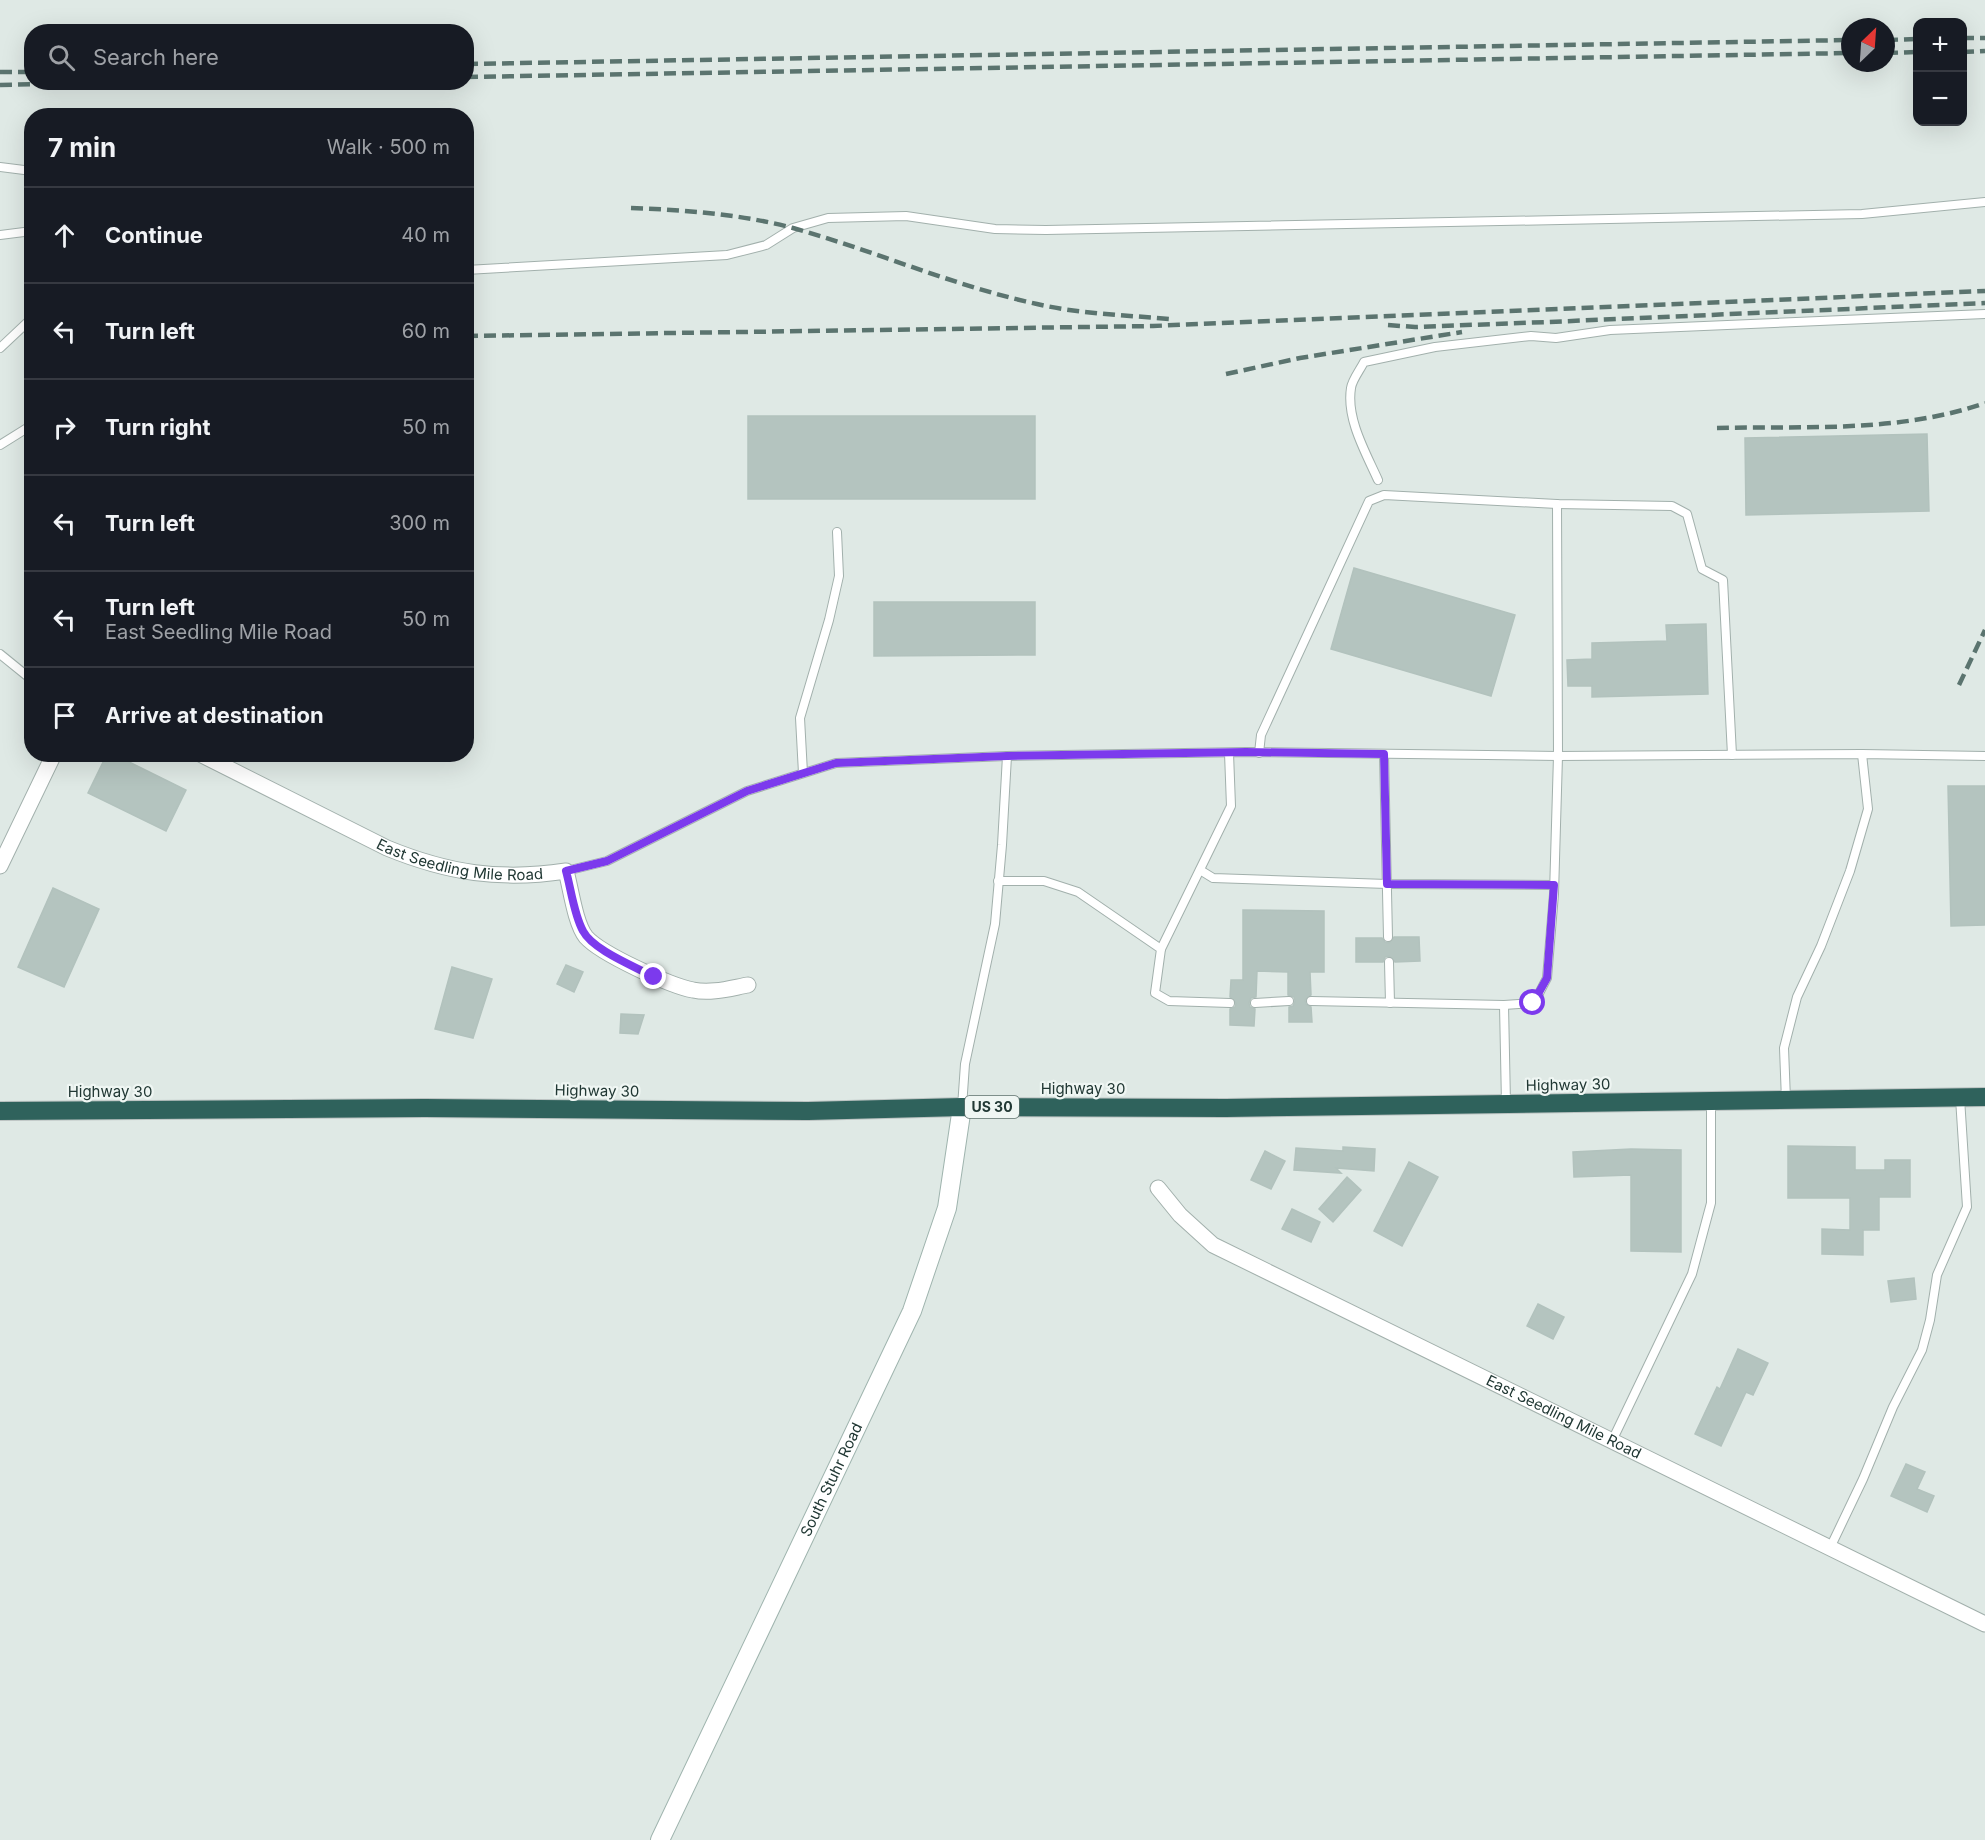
<!DOCTYPE html>
<html lang="en">
<head>
<meta charset="utf-8">
<style>
  :root { --surface:#171b24; --page:#20242c; --text:#f1f3f6; --muted:#9ea1a6; --line:#363941 }
  body { margin:0; font-family:Inter,sans-serif; background:var(--page); color:var(--text) }
  .controls { position:absolute; right:18px; top:18px; display:grid; overflow:hidden; border-radius:12px; box-shadow:0 6px 24px #0002 }
  .controls button { width:54px; height:54px; display:grid; place-items:center; padding:0; border:0; border-bottom:2px solid var(--line); background:var(--surface); color:var(--text); font:30px sans-serif }
  .compass { position:absolute; left:1841px; top:18px; width:54px; height:54px; border-radius:50%; background:var(--surface); box-shadow:0 6px 24px #0002; rotate:25deg }
  .stop { position:absolute; width:18px; height:18px; margin:-14px; border:4px solid #7c3aed; border-radius:50%; background:#fff }
  .stop.end { background:#7c3aed; border-color:#fff; box-shadow:0 2px 6px #0008 }
  .list { margin:0; padding:0; list-style:none }
  h2 { display:flex; justify-content:space-between; align-items:center; height:78px; margin:0; padding:0 24px; font-size:26px }
  h2 small { font-size:20px; font-weight:400; color:var(--muted) }
  .list li { display:grid; grid-template-columns:39px 1fr auto; gap:18px; align-items:center; box-sizing:border-box; height:96px; padding:0 24px; border-top:2px solid var(--line) }
  .list b { display:block; font-size:22px; white-space:nowrap }
  .list p { margin:0; font-size:20px; white-space:nowrap; color:var(--muted) }
  .list em { font-size:20px; font-style:normal; color:var(--muted) }
  .icon { flex:none; width:33px; height:33px; fill:none; stroke:currentColor; stroke-width:2; stroke-linecap:round; stroke-linejoin:round }
  .map { position:relative; flex:none; width:1985px; height:1840px; overflow:hidden }
  .search { position:absolute; background:var(--surface); box-shadow:0 6px 24px #0002; left:24px; top:24px; width:450px; height:66px; display:flex; align-items:center; gap:15px; box-sizing:border-box; padding:0 21px; border-radius:24px; color:var(--muted); font-size:22px }
  .panel { position:absolute; background:var(--surface); box-shadow:0 6px 24px #0002; left:24px; top:108px; width:450px; height:654px; border-radius:24px }
  .map>svg:first-child { display:block }
  .building { fill:#b4c4bf; stroke:#b2c2bd; stroke-width:1.5 }
  .lines { fill:none; stroke-linecap:round; stroke-linejoin:round }
  .lane-casing { stroke:#a2b0ac; stroke-width:10 }
  .street-casing { stroke:#a2b0ac; stroke-width:17 }
  .secondary-casing { stroke:#9fb4ae; stroke-width:20 }
  .highway-casing { stroke:#bcc3c2; stroke-width:20 }
  .lane { stroke:#fff; stroke-width:8 }
  .street { stroke:#fff; stroke-width:15 }
  .secondary { stroke:#fff; stroke-width:18 }
  .highway { stroke:#2f625c; stroke-width:18 }
  .rail { stroke:#5b746f; stroke-width:4.5; stroke-dasharray:12 6; stroke-linecap:butt }
  .route { stroke:#7c3aed; stroke-width:8 }
  .labels { text-anchor:middle; stroke-width:4.5; stroke-linejoin:round; paint-order:stroke }
  .shield { fill:#eff6f3; stroke:#5f716d; stroke-width:1.5 }
  .shield-label { font-size:14px; font-weight:bold; fill:#213834 }
  .street-label { font-size:15px; fill:#213834; stroke:#eff6f3 }
</style>
</head>
<body>
<div class="map">
<svg width="1985" height="1840" viewBox="0 0 1985 1840">
  <rect width="100%" height="100%" fill="#dfe9e5"/>
  <!-- building -->
  <g class="building">
    <rect x="748" y="416" width="287" height="83"/>
    <path d="M1927,434L1929,511L1746,515L1745,438Z"/>
    <path d="M1354,568L1515,615L1491,696L1331,649Z"/>
    <path d="M874,602H1035V655L874,656Z"/>
    <path d="M1706,624L1708,694L1592,697V686H1568L1567,660L1592,659V643L1667,641L1666,625Z"/>
    <path d="M107,754H113L186,790L166,831L88,793Z"/>
    <path d="M1948,786H1985V925L1951,926Z"/>
    <path d="M53,888L99,909L64,987L18,967Z"/>
    <path d="M1243,910L1324,911V972H1310L1311,995L1305,1000L1306,1004L1311,1007L1312,1022H1289V1007L1293,1006L1295,1001L1294,997L1288,995V972L1257,971L1256,997L1251,998L1249,1003L1250,1007L1255,1009L1254,1026L1230,1025V1009L1235,1007L1236,1003L1230,997L1231,980H1243Z"/>
    <path d="M1394,937H1419L1420,961L1395,962L1389,956L1385,957L1383,962H1356V938H1382L1385,942L1389,943Z"/>
    <path d="M566,965L583,972L574,992L557,984Z"/>
    <path d="M452,967L492,979L473,1038L435,1029Z"/>
    <path d="M621,1014L644,1015L638,1034L620,1033Z"/>
    <path d="M1788,1146L1855,1147V1170H1885V1160H1910V1197H1879V1230H1863V1255L1822,1254V1229L1850,1230V1198H1788Z"/>
    <path d="M1343,1147L1375,1149L1374,1171L1336,1168L1341,1173L1294,1170L1296,1148L1343,1151Z"/>
    <path d="M1631,1149L1681,1150V1252L1631,1251V1175L1574,1177L1573,1152Z"/>
    <path d="M1265,1151L1285,1161L1271,1189L1251,1180Z"/>
    <path d="M1409,1162L1438,1177L1402,1246L1374,1231Z"/>
    <path d="M1347,1177L1361,1190L1333,1222L1319,1209Z"/>
    <path d="M1292,1209L1320,1222L1311,1242L1282,1229Z"/>
    <path d="M1914,1278L1916,1299L1891,1302L1888,1281Z"/>
    <path d="M1538,1304L1564,1317L1553,1339L1527,1326Z"/>
    <path d="M1738,1349L1768,1363L1753,1395L1746,1392L1721,1446L1695,1434L1717,1387L1720,1389Z"/>
    <path d="M1906,1464L1925,1472L1917,1489L1934,1496L1927,1512L1891,1496Z"/>
  </g>
  <g class="lines">
    <!-- lane casing -->
    <g class="lane-casing">
      <g id="lane">
        <path d="M0,167L32,171"/>
        <path d="M0,235L32,231"/>
        <path d="M466,270L727,255L766,245L793,228L828,218L906,216L995,229L1046,230L1862,214L1985,202"/>
        <path d="M0,348L32,318"/>
        <path d="M0,445L32,425"/>
        <path d="M1378,480C1366,453 1346,419 1351,388C1352,380 1360,370 1364,362L1435,347L1531,336L1556,338L1610,330L1985,314"/>
        <path d="M0,654L32,680"/>
        <path d="M1259,753L1261,735L1369,501L1384,495L1557,504L1672,506L1687,514L1702,569L1723,580L1732,755"/>
        <path d="M1384,754L1388,937"/>
        <path d="M803,773L800,718L829,620L839,576L837,532"/>
        <path d="M1200,870L1213,878L1387,884L1554,885"/>
        <path d="M566,871L607,861L747,791L836,763L1007,756L1246,752L1558,756L1862,754L1985,756"/>
        <path d="M998,881H1044L1078,892L1161,949L1155,993L1169,1001L1230,1003"/>
        <path d="M1161,949L1231,806L1229,753"/>
        <path d="M1389,962L1390,1003"/>
        <path d="M1311,1001L1504,1005"/>
        <path d="M1255,1003L1289,1001"/>
        <path d="M1786,1100L1784,1048L1797,997L1821,946L1850,871L1868,809L1862,754"/>
        <path d="M1506,1103L1504,1005L1534,1003L1547,978L1554,894L1558,756L1557,504"/>
        <path d="M962,1107L965,1064L995,924L1002,845L1007,756"/>
        <path d="M1612,1441L1692,1274L1711,1203V1102"/>
        <path d="M1830,1548L1863,1479L1893,1407L1922,1350L1930,1320L1937,1275L1967,1207L1960,1098"/>
      </g>
    </g>
    <!-- street casing -->
    <g class="street-casing">
      <g id="street">
        <path id="s1" d="M200,754L387,848C448,873 500,881 566,871C571,889 575,923 586,937C601,954 671,986 693,990C711,994 731,988 748,985"/>
        <path d="M0,866L54,754"/>
        <path id="s2" d="M1158,1188L1180,1215L1213,1245L1985,1624"/>
      </g>
    </g>
    <!-- secondary casing -->
    <g class="secondary-casing">
      <g id="secondary">
        <path id="s3" d="M660,1840L912,1311L947,1208L962,1107"/>
      </g>
    </g>
    <!-- highway casing -->
    <g class="highway-casing">
      <path id="highway" d="M0,1111L425,1108L808,1111L962,1107L1226,1108L1985,1097"/>
    </g>
    <!-- lane -->
    <use href="#lane" class="lane"/>
    <!-- street -->
    <use href="#street" class="street"/>
    <!-- secondary -->
    <use href="#secondary" class="secondary"/>
    <!-- highway -->
    <use href="#highway" class="highway"/>
    <!-- rail -->
    <g class="rail">
      <path d="M1962,38H1985"/>
      <path d="M1886,40L1918,39"/>
      <path d="M1962,52L1985,51"/>
      <path d="M1886,53L1918,52"/>
      <path d="M466,64L1850,40"/>
      <path d="M0,72H32"/>
      <path d="M466,77L1850,53"/>
      <path d="M0,85L131,82"/>
      <path d="M631,208C686,210 740,214 793,228C875,251 954,286 1037,304C1080,314 1125,315 1169,319"/>
      <path d="M1388,325L1415,327L1548,322L1985,303"/>
      <path d="M466,336L1153,326L1985,291"/>
      <path d="M1226,374L1300,358L1462,332"/>
      <path d="M1717,428C1806,426 1899,433 1985,403"/>
      <path d="M1959,685L1985,630"/>
    </g>
  </g>
  <g class="lines">
    <!-- route -->
    <path class="route" d="M654,977C634,966 593,950 583,931C574,915 571,889 566,871L607,861L747,791L836,763L1007,756L1246,752L1384,754L1387,884L1554,885L1547,978L1533,1003"/>
  </g>
  <g class="labels">
    <!-- shield labels -->
    <rect class="shield" x="965" y="1096" width="54" height="22" rx="4.5"/>
    <g class="shield-label">
      <text x="992" y="1112">US 30</text>
    </g>
    <!-- street labels -->
    <g class="street-label">
      <text dy="5" stroke="none"><textPath href="#s1" startOffset="284">East Seedling Mile Road</textPath></text>
      <text transform="translate(1568 1085) rotate(-1)" y="5">Highway 30</text>
      <text x="1083" y="1094">Highway 30</text>
      <text transform="translate(597 1091) rotate(1)" y="5">Highway 30</text>
      <text x="110" y="1097">Highway 30</text>
      <text dy="5" stroke="none"><textPath href="#s2" startOffset="470">East Seedling Mile Road</textPath></text>
      <text dy="5" stroke="none"><textPath href="#s3" startOffset="399">South Stuhr Road</textPath></text>
    </g>
  </g>
</svg>
<div class="controls">
<button>+</button>
<button>−</button>
</div>
<svg class="compass" viewBox="-18 -18 36 36"><path d="M0-13l5 13h-10z" fill="#e53935"/><path d="M0 13l5-13h-10z" fill="#9ea1a6"/></svg>
<div class="stop" style="left:1533px;top:1003px"></div>
<div class="stop end" style="left:654px;top:977px"></div>
<div class="search"><svg class="icon" aria-label="search" viewBox="0 0 24 24"><circle cx="10" cy="10" r="6"/><path d="M15 15l6 6"/></svg>Search here</div>
<section class="panel">
<h2>7 min<small>Walk · 500 m</small></h2>
<ul class="list">
<li><svg class="icon" aria-label="ahead" viewBox="0 0 24 24"><path d="M12 20V5M6 11l6-6 6 6"/></svg><div><b>Continue</b></div><em>40 m</em></li>
<li><svg class="icon" aria-label="left" viewBox="0 0 24 24"><path d="M17 20v-9H6M10 6l-5 5 5 5"/></svg><div><b>Turn left</b></div><em>60 m</em></li>
<li><svg class="icon" aria-label="right" viewBox="0 0 24 24"><path d="M7 20v-9h11M14 6l5 5-5 5"/></svg><div><b>Turn right</b></div><em>50 m</em></li>
<li><svg class="icon" aria-label="left" viewBox="0 0 24 24"><path d="M17 20v-9H6M10 6l-5 5 5 5"/></svg><div><b>Turn left</b></div><em>300 m</em></li>
<li><svg class="icon" aria-label="left" viewBox="0 0 24 24"><path d="M17 20v-9H6M10 6l-5 5 5 5"/></svg><div><b>Turn left</b><p>East Seedling Mile Road</p></div><em>50 m</em></li>
<li><svg class="icon" aria-label="arrive" viewBox="0 0 24 24"><path d="M6 21V4h12l-3 4 3 4H6"/></svg><div><b>Arrive at destination</b></div></li>
</ul>
</section>
</div>
</body>
</html>
